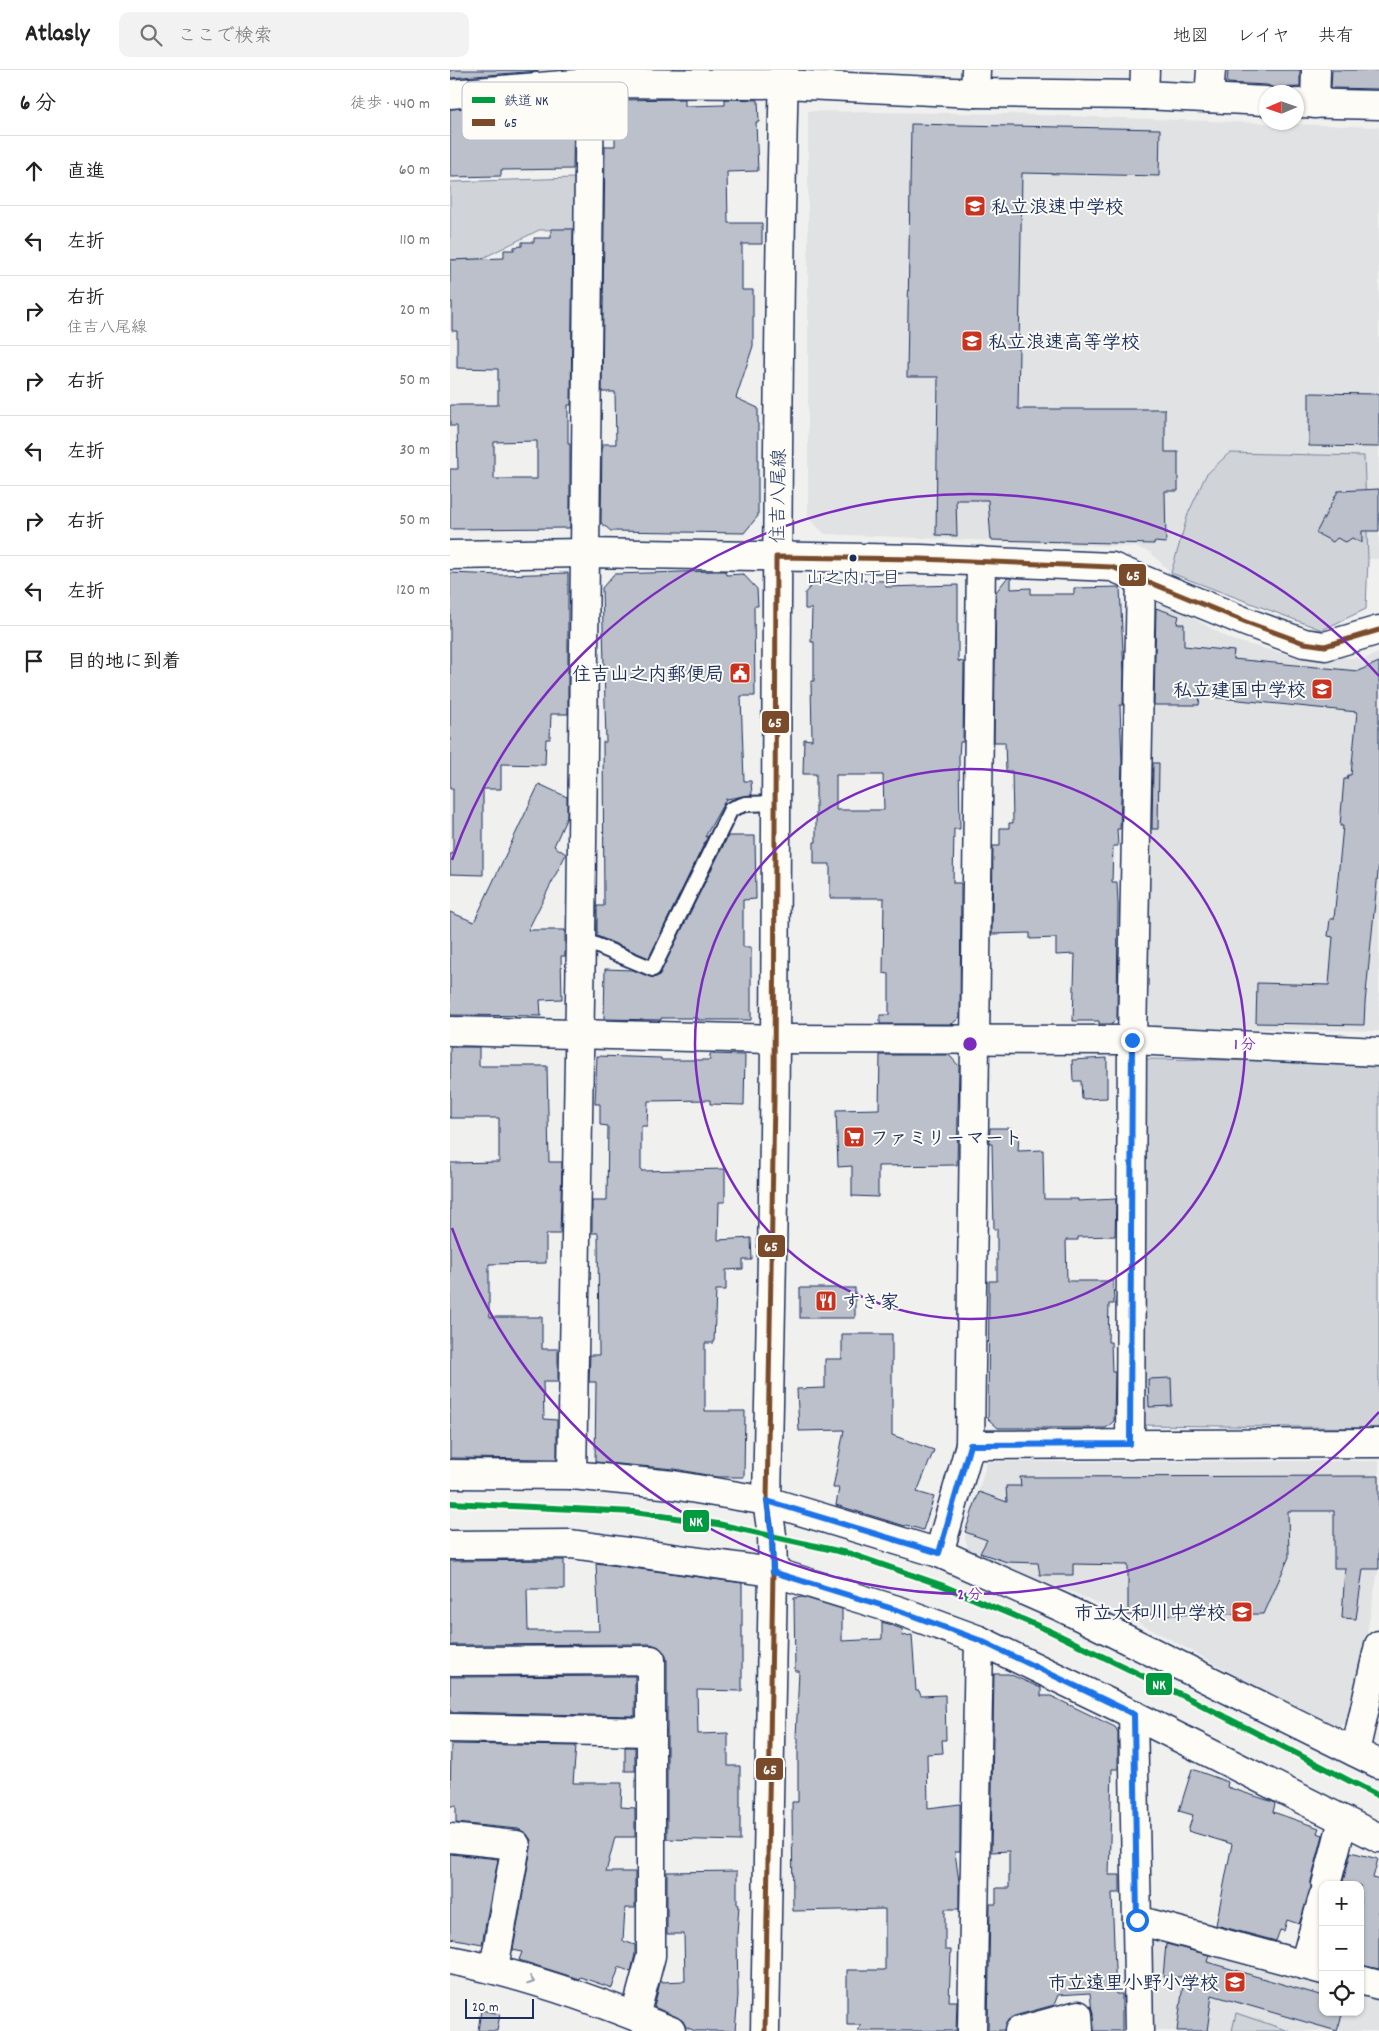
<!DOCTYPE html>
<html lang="ja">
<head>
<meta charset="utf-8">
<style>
  :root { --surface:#fff; --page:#f2f2f2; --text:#222; --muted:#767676; --line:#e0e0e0 }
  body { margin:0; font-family:Dekko,"Klee One",sans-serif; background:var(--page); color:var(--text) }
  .controls { position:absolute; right:15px; bottom:15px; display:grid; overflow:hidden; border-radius:10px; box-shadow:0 1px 4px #0004 }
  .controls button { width:45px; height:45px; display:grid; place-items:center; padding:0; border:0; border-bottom:1px solid var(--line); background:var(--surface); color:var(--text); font:25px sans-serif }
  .compass { position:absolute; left:809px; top:15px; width:45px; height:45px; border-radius:50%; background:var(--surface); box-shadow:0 1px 4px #0004; rotate:268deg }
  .scale { position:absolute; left:15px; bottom:12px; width:69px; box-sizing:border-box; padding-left:5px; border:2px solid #1b2f5e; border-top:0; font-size:14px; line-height:18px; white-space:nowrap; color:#1b2f5e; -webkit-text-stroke:4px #fdfcf7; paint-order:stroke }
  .stop { position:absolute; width:15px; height:15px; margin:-11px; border:4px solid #1a73e8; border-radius:50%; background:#fff }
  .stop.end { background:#1a73e8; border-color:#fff; box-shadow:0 1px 5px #0008 }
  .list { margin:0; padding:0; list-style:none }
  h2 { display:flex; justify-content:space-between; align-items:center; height:65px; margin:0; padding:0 20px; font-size:21px }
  h2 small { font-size:16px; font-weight:400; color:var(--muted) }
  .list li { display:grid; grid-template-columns:32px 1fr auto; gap:15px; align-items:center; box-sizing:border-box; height:70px; padding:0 20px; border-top:1px solid var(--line) }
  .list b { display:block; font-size:19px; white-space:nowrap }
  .list p { margin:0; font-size:16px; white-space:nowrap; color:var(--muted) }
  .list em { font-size:16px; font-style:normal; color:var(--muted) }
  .icon { flex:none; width:28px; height:28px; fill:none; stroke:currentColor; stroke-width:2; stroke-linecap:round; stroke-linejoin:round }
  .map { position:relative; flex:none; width:929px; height:1961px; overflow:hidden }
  header { display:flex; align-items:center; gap:30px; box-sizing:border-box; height:70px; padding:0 25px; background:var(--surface); border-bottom:1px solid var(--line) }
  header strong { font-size:24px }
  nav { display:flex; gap:28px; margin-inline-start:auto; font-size:18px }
  .search { width:350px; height:45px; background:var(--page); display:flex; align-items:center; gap:12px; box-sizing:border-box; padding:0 18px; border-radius:10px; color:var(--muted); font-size:19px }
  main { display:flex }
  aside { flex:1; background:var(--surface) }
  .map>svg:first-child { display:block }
  .built { fill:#e0e2e3 }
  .green { fill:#d0d3d8; stroke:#76819b }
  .building { fill:#bbc0ca; stroke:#1b2f5e; fill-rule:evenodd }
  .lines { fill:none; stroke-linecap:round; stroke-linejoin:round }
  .service-casing { stroke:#1b2f5e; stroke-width:18 }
  .minor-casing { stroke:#1b2f5e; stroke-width:31 }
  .tertiary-casing { stroke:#1b2f5e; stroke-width:31 }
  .primary-casing { stroke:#1b2f5e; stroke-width:31 }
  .service { stroke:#fdfcf7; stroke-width:14 }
  .minor { stroke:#fdfcf7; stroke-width:28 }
  .tertiary { stroke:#fdfcf7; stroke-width:28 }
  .primary { stroke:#fdfcf7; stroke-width:28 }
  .bus-1-casing { stroke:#fdfcf7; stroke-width:9 }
  .bus-1 { stroke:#7a4b2a; stroke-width:5 }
  .rail-1-casing { stroke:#fdfcf7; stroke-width:10 }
  .rail-1 { stroke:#009a41; stroke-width:6 }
  .oneway { stroke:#8c96aa }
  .route { stroke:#1a73e8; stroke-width:6 }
  .ring { fill:none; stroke:#7b2cbf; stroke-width:2.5 }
  .bus-dot { fill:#1b2f5e; stroke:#fdfcf7; stroke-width:2 }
  .labels { text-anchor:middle; stroke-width:4; stroke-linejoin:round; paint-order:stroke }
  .bus-label { font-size:18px; fill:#1b2f5e; stroke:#fdfcf7 }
  .poi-label { font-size:19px; font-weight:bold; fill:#1b2f5e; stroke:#fdfcf7; text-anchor:start }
  .street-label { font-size:19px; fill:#1b2f5e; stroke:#fdfcf7 }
  .key { fill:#fdfcf7; stroke:#b9bec9; stroke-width:1 }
  .key-label { font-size:14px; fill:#1b2f5e }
  .centre { fill:#7b2cbf; stroke:#fdfcf7; stroke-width:2.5 }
  .ring-label { font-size:15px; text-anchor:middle; font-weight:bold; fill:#7b2cbf; stroke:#fdfcf7; stroke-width:4; stroke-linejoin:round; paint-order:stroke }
  .line-badge { stroke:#fdfcf7; stroke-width:2 }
  .badge-label { font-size:14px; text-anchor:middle; font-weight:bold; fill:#fff }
</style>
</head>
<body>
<header>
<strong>Atlasly</strong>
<div class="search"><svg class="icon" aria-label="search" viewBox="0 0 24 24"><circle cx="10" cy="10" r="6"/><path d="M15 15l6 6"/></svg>ここで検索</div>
<nav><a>地図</a><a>レイヤ</a><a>共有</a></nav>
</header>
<main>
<aside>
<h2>6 分<small>徒歩 · 440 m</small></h2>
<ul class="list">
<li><svg class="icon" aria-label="ahead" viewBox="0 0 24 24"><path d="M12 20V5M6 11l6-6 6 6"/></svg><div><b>直進</b></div><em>60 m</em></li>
<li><svg class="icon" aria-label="left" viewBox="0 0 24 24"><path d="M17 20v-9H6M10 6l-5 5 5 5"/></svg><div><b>左折</b></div><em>110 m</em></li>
<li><svg class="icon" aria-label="right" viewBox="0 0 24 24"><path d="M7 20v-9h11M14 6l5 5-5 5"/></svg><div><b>右折</b><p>住吉八尾線</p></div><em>20 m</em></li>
<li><svg class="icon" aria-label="right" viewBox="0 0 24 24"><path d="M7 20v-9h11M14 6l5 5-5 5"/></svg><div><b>右折</b></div><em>50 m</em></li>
<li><svg class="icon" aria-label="left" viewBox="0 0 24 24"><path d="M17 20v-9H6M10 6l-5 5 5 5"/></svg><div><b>左折</b></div><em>30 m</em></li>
<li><svg class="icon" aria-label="right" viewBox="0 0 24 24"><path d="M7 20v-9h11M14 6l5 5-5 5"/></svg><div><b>右折</b></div><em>50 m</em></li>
<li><svg class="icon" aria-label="left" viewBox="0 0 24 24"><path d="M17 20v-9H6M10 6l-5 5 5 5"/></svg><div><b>左折</b></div><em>120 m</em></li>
<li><svg class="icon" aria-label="arrive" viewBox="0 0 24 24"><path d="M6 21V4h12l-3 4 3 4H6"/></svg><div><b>目的地に到着</b></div></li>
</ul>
</aside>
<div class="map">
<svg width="929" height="1961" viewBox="0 0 929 1961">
  <rect width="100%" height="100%" fill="#f0f0ee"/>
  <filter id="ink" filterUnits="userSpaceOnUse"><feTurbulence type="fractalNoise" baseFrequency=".02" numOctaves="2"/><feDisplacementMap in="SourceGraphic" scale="10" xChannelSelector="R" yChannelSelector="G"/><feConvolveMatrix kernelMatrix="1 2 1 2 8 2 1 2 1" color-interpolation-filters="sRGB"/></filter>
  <g filter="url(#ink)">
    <!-- built -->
    <g class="built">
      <path d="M358,41L557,44L929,57V489H918L914,386L779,383L756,405L738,444L721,503L700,482L685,477L375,464L358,448Z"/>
      <path d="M709,529L782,570L846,587L883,586L914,589L929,583V961L706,957L695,949L700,537Z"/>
      <path d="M929,1391V1496L902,1646L886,1660L705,1561L622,1522L520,1485L515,1468L537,1392Z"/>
      <path d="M705,1861L873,1907V1942H910V1917L929,1923V1961H697L696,1868Z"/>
    </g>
    <!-- green -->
    <g class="green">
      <path d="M124,108L125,159L89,160L31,189L0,190V112Z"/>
      <path d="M779,383L914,386L918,489L916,539L872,560L721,503L738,444L756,405Z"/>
      <path d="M695,989L929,992V1358L690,1355Z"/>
      <path d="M786,1943L839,1961H782Z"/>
    </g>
    <!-- building -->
    <g class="building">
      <path d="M0,0H88V1L0,8Z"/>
      <path d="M778,0H850V17L824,18L817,15L777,13Z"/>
      <path d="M882,0H929V19L881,18Z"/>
      <path d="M235,29V36L275,35V29L308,30L309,52H306L308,101L277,102L278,153H312V174H292V220H303V276L286,328L308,338V446L294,463L161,461L151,453L152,374H166L165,322H152L155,76H165V30Z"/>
      <path d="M90,33V35H124L123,99L51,100V106L0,107V39Z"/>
      <path d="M461,54L710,59L709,106L572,103L568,339H715V382H728V421H715L716,473L704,472V474L541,470L538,430H506L507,466L486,465L488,307H457Z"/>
      <path d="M101,159H123L121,335H118V374H120V458L0,459V399H8L7,356H0V335H48V299L7,298V261H2V232H0V190L54,188V180H64V177L72,176V172H84V168H101ZM87,371V409H44V372Z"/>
      <path d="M859,323L929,324V377L859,376Z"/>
      <path d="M929,419V461H912V473L902,468L896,472L887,468L883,472L866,463L888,421Z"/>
      <path d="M264,501H275L276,505L293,504L307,519L308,536H304L305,626H291L294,711H301L302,725L276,729L255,767L258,766L199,888L147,866V836H154L153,672H156L152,518L164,504Z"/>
      <path d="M0,503L51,505L118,503V644H101L100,669H96L95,695L51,694V719H33V805L0,804V784H3V719H0Z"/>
      <path d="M557,508H561V519L581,518V524H624V518L670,517L674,604L673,635H670L672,693L670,759H667L668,776H663L662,812H667L668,835L667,949L662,954H649V951H623L625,884L606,885V868L580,869V863L542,864L543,776H550V758H559V753H563L562,701H556L555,672H544L546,522Z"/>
      <path d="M367,509L436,511V517L508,515V591L514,592L513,672H510L509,687L510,759H504L503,813H511L510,947L502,954H430V945H439V904L433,903L434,828H380V794H364V772H366V704H353L354,669L362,670L361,611H364V572H361L362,539H355V523ZM386,705H433L434,740H386Z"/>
      <path d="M706,538L729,546L727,554H734V576L784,581L783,589L908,601L929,592V792L915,933L914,955L806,953L807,913L879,915L883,867L878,866L880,849H884L893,756H890L894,709H897L898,705H901L907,642L750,626L749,635H704Z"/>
      <path d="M703,693H709L708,759H702Z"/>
      <path d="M89,714L117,727V747L104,776L116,784L78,860H115V886H111L112,929L90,930L91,946L0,945V842L24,852Z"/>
      <path d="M278,766H305L306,829L293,830V877H301V950H248V948H211V950L154,949L155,899L183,900L200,907L208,906Z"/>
      <path d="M0,977H29V996H97L99,1092H112L110,1164H96V1193L39,1194V1238L40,1247H92V1279H108V1312H93L94,1349L107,1350V1389L0,1388V1093L49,1092V1048H0Z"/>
      <path d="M260,984L295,985L294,1035L260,1034V1030L198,1031L197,1056H191V1101L275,1099V1132H269L268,1170L301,1168L302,1190H293V1199L276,1200V1220H266L264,1273H255V1341H295L294,1407H267L225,1399L145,1392L146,1312H139L140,1285H149L148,1163H142V1131H157L158,1056L150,1055V1034H145L147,986L211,988V990H260Z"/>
      <path d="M430,985H499L509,996L507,1095L428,1096V1127L402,1126V1096L388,1097L386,1040L429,1039Z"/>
      <path d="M657,988V1028L632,1029L631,1011H623L622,990Z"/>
      <path d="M540,1058H562V1064H569L568,1081L593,1080L594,1129H628V1131L666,1129L665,1166L628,1167V1170H616L617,1211H663L664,1234H659L658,1272H661L662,1302H665L664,1351L656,1358H548L538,1349L539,1211H547V1159H544L542,1074H539Z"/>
      <rect x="350" y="1218" width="55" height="30"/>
      <path d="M392,1264H442V1365L484,1380L467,1422L484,1427L473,1460L456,1455L455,1456L386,1435L389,1418H383L394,1360L349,1361L347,1319L375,1318V1289H392Z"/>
      <path d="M721,1308L722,1336L699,1337L698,1309Z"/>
      <path d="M929,1406V1499H913L906,1549L892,1548L895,1498H884V1441H838L839,1487L814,1544L678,1545V1495L623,1494V1505H590L588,1493L557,1492L530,1483L537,1470L515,1462L529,1422L557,1432L556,1416H571L570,1407Z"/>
      <path d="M114,1490V1519H77L78,1561H149L146,1493L292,1513V1621L247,1620L248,1664L278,1663V1696H290V1771L217,1769V1590L215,1583L209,1577L201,1574L0,1575V1491Z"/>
      <path d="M353,1527L392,1539V1571L432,1569V1552L452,1559L453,1566L462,1565L466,1621H469L471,1626L495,1625L496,1670H492L493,1683L477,1684L478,1738L510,1734V1782H505L509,1812V1839H495V1880H501L499,1931H507L506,1961H408L411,1955H397V1900H435V1839L343,1841L342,1732H348V1668H346L349,1601H345L344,1528Z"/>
      <path d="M544,1604H559L591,1618V1626H601L665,1657L668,1662V1699H662L659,1805H670V1823H662L666,1924H672V1961H644L640,1923L608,1925L604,1935L564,1946L558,1950L554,1960L538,1961L540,1834H546V1818H559V1781L541,1782Z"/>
      <path d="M185,1606V1646L0,1642V1607Z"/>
      <path d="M1,1674L126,1676L123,1713H172L171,1737L185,1738V1767H165L156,1802H185V1838H175L173,1871L185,1875V1884L181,1902L169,1897L162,1918L130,1907L129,1909L69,1890L72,1882L63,1880L81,1778V1770L76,1763L68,1759L6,1753V1736H0Z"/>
      <rect x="175" y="1677" width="10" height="24"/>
      <path d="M742,1699L778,1712L777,1717L823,1732L825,1734L823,1742L869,1758L867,1763L873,1765L861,1811V1818L849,1854L837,1850L834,1861L830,1860L826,1871L766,1855L782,1774L738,1761L743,1745L729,1741Z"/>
      <path d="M901,1782L928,1789L923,1808L929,1810V1899L910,1895V1815H892Z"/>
      <path d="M0,1784L48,1789L32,1874L0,1868Z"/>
      <path d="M287,1801V1834L289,1835L287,1865L288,1926L285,1961H245L236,1957L233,1951L227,1947L204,1937L210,1912L235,1911L234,1864H217V1802Z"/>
      <path d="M716,1874L759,1885L757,1892L873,1926V1942H893L887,1961L762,1925L757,1961H727L734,1907H713Z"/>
      <path d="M31,1940L50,1944L47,1961H28Z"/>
    </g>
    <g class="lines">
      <!-- service casing -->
      <g class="service-casing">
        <path id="service" d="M131,869L203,899L281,739L295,734L326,733"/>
      </g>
      <!-- minor casing -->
      <g class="minor-casing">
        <g id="minor">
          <path d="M694,25L695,0"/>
          <path d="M759,28L761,0"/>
          <path d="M865,34L866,0"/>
          <path d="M325,969L682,970L929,982"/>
          <path d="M520,1375L929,1373"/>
          <path d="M680,1375L682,970L691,509"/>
          <path d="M122,1405L131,869L140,0"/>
          <path d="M0,1475L121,1474L323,1502L450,1541L529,1570L522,1961"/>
          <path d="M489,1483L520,1375L531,491"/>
          <path d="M529,1570L674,1640L929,1768"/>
          <path d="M0,1591L201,1590V1886L185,1946"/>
          <path d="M683,1644L689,1961"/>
          <path d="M0,1658L201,1662"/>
          <path d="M905,1682L929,1575"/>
          <path d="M0,1768L66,1775L44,1898"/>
          <path d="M876,1815L893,1750"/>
          <path d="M687,1850L873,1900"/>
          <path d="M0,1890C73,1904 152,1932 221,1961"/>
          <path d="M854,1895L873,1827"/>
          <path d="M910,1910L929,1915"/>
          <path d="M569,1961L628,1945L629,1961"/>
        </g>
      </g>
      <!-- tertiary casing -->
      <g class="tertiary-casing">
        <g id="tertiary">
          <path d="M525,23L526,0"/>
          <path d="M0,24L139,13L334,14L525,23L694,25L816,31"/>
          <path d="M846,33L929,35"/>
          <path d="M0,485L136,483L471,489L662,497L796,552L854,573L875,576L929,560"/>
          <path d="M0,961L325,969"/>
          <path d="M0,1404L122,1405L223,1415L317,1431L489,1483L611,1537L929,1694"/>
        </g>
      </g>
      <!-- primary casing -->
      <g class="primary-casing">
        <path id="primary" d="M315,1961L323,1502L322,1465L317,1431C320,1278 324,1124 325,971C327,647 326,324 334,0"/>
      </g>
      <!-- service -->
      <use href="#service" class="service"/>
      <!-- minor -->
      <use href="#minor" class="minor"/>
      <!-- tertiary -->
      <use href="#tertiary" class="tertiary"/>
      <!-- primary -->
      <use href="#primary" class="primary"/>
      <!-- bus-1 casing -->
      <g class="bus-1-casing">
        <path id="bus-1" d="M315,1961L323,1502L322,1465L317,1431L324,1028L326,487L471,489L662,497L796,552L854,573L875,576L929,560"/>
      </g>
      <!-- bus-1 -->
      <use href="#bus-1" class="bus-1"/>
      <!-- rail-1 casing -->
      <g class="rail-1-casing">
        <path id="rail-1" d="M0,1433L184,1442L268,1454L401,1484L491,1515L600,1561L742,1630L929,1726"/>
      </g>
      <!-- rail-1 -->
      <use href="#rail-1" class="rail-1"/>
    </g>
    <!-- one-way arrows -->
    <defs><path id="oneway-chevron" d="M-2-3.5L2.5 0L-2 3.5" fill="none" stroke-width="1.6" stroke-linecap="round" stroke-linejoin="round" transform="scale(1.25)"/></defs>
    <use class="oneway" href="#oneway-chevron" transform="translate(81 1911) rotate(19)"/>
  </g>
  <g class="lines" filter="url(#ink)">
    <!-- route -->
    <path class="route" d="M682,970L680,1374L520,1375L489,1483L317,1431L322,1465L323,1502L450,1541L529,1570L684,1644L687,1850"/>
  </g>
  <!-- distance rings -->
  <g class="ring">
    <circle cx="520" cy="974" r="275"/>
    <path d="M929 1342A550 550 0 0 1 2 1158M2 790A550 550 0 0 1 929 606"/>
  </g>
  <!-- icons -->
  <defs>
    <g id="school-square" transform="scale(1.125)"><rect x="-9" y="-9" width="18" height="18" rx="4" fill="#c8321e" stroke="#fdfcf7"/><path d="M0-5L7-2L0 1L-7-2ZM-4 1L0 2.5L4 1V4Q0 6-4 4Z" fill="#fff"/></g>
    <g id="civic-square" transform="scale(1.125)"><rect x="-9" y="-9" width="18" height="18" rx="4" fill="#c8321e" stroke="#fdfcf7"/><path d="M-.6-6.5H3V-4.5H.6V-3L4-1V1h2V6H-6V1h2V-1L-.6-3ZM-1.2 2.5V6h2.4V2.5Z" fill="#fff"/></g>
    <g id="supermarket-square" transform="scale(1.125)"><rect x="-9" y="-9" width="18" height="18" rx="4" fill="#c8321e" stroke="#fdfcf7"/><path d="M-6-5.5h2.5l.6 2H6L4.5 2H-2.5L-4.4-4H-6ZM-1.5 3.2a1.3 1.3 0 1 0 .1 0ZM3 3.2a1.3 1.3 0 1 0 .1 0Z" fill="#fff"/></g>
    <g id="restaurant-square" transform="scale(1.125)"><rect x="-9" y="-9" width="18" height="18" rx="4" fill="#c8321e" stroke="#fdfcf7"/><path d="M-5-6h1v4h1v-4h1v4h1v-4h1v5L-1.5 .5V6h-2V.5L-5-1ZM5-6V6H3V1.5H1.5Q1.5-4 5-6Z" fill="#fff"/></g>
  </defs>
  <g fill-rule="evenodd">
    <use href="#school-square" x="525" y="136"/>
    <use href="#school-square" x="522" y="271"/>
    <use href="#civic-square" x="290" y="603"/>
    <use href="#school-square" x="872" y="619"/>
    <use href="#supermarket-square" x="404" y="1067"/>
    <use href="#restaurant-square" x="376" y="1231"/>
    <use href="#school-square" x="792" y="1542"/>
    <use href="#school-square" x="785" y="1912"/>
  </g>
  <!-- markers -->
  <circle class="bus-dot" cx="403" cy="488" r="4.5"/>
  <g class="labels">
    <!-- bus labels -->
    <g class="bus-label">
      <text x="403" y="513">山之内1丁目</text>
    </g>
    <!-- poi labels -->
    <g class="poi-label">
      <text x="541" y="143">私立浪速中学校</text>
      <text x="538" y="278">私立浪速高等学校</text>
      <text x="274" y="610" text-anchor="end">住吉山之内郵便局</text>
      <text x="856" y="626" text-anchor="end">私立建国中学校</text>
      <text x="420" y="1074">ファミリーマート</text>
      <text x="392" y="1238">すき家</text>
      <text x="776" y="1549" text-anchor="end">市立大和川中学校</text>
      <text x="769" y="1919" text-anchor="end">市立遠里小野小学校</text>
    </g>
    <!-- street labels -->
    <g class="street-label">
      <text transform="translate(327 426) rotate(-89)" y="7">住吉八尾線</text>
    </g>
  </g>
  <!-- legend -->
  <rect x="12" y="12" width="166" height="58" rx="8" class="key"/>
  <rect x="22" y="27" width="23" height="6" fill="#009a41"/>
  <rect x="22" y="49" width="23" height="7" fill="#7a4b2a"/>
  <g class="key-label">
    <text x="54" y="35">鉄道 NK</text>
    <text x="54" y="57">65</text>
  </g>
  <circle cx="520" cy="974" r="8" class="centre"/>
  <g class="ring-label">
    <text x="795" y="979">1 分</text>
    <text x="520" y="1529">2 分</text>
  </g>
  <g class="line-badge">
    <rect x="668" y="493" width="29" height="24" rx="5" fill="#7a4b2a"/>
    <rect x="311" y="640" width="29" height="24" rx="5" fill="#7a4b2a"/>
    <rect x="307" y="1164" width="29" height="24" rx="5" fill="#7a4b2a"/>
    <rect x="232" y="1439" width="28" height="24" rx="5" fill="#009a41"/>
    <rect x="695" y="1602" width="28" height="24" rx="5" fill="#009a41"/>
    <rect x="305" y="1687" width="29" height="24" rx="5" fill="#7a4b2a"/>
  </g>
  <g class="badge-label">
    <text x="683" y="510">65</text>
    <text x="325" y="657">65</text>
    <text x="321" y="1181">65</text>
    <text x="246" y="1456">NK</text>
    <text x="709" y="1619">NK</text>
    <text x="320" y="1704">65</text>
  </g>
</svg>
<div class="controls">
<button>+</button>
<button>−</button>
<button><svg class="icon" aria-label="locate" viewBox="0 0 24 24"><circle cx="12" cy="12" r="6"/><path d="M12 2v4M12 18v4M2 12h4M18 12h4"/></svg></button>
</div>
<svg class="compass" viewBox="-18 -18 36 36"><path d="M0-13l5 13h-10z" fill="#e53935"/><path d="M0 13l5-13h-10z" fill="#767676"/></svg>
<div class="scale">20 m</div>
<div class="stop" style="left:687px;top:1850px"></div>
<div class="stop end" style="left:682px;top:970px"></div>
</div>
</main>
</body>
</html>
